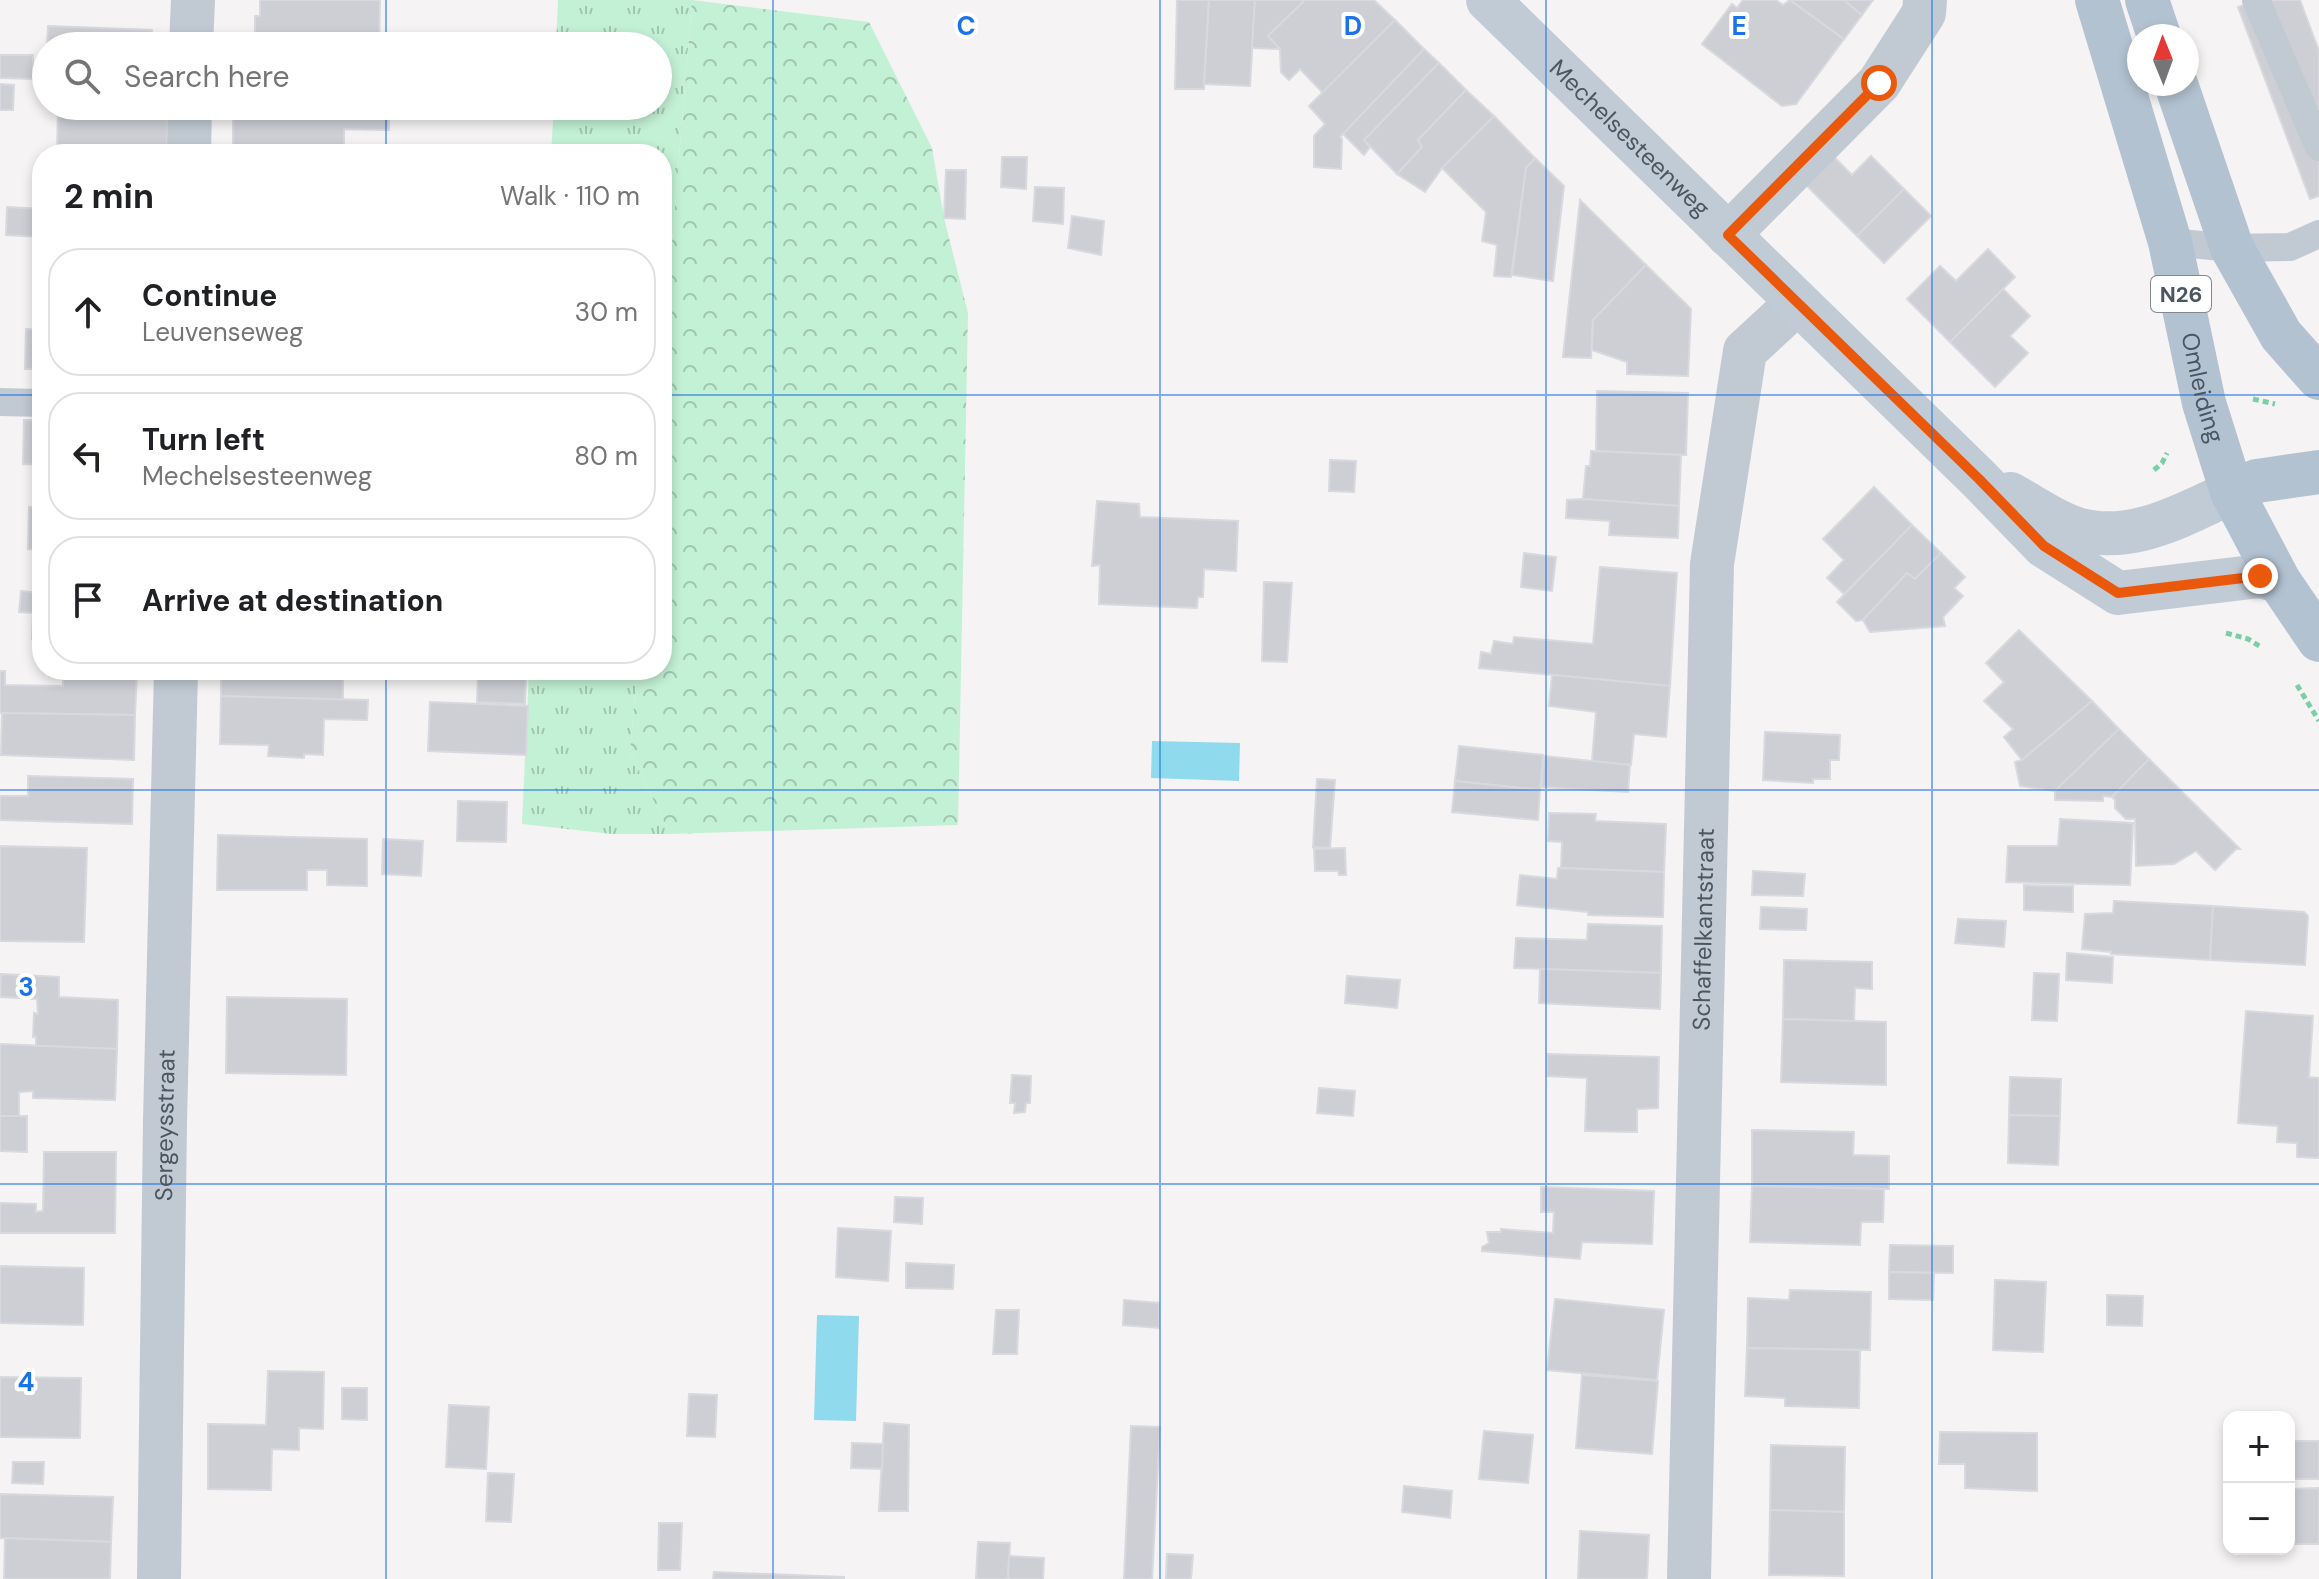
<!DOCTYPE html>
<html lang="en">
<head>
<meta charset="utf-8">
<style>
  :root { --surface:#fff; --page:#f6f6f6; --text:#202124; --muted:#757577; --line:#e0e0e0 }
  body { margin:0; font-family:"DM Sans",sans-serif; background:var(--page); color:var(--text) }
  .controls { position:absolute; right:24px; bottom:24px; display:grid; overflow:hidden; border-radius:16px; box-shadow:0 4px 12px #0003 }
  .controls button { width:72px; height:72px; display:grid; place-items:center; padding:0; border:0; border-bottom:2px solid var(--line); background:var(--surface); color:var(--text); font:40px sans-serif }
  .compass { position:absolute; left:2127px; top:24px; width:72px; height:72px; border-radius:50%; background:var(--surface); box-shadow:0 4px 12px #0003; rotate:359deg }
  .stop { position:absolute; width:24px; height:24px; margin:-18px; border:6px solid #ea580c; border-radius:50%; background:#fff }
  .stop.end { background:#ea580c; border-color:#fff; box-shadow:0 2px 8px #0008 }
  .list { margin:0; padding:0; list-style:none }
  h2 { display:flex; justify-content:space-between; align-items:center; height:104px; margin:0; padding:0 32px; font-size:34px }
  h2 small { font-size:26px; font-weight:400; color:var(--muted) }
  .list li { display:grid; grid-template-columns:52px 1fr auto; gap:24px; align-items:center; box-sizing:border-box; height:128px; margin:0 16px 16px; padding:0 16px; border:2px solid var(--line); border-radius:32px }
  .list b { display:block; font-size:30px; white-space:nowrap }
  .list p { margin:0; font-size:26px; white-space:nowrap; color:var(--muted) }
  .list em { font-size:26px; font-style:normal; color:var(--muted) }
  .icon { flex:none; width:44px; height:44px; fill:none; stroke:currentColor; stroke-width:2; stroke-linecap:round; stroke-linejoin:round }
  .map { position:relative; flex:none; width:2319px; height:1579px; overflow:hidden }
  .search { position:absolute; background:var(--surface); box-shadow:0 4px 12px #0003; left:32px; top:32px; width:640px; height:88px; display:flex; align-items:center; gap:20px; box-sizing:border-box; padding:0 28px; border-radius:44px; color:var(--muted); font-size:30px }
  .panel { position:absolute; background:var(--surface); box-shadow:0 4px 12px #0003; left:32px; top:144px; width:640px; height:536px; border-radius:32px }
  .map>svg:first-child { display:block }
  .grass { fill:url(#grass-tufts) }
  .forest { fill:url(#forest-crowns) }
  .water { fill:#90daee }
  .building { fill:#cdcfd5; stroke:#d7d9de; stroke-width:2 }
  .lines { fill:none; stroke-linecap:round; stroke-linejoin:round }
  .path { stroke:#7ad0a6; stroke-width:5; stroke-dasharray:6 4; stroke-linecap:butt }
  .lane { stroke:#c1cad2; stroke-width:28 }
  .street { stroke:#c1cad2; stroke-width:44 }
  .secondary { stroke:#c1cbd6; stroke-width:44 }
  .primary { stroke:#b3c2d1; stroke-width:44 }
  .route { stroke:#ea580c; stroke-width:10 }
  .grid { fill:none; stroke:#1a73e8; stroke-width:2; stroke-opacity:0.55 }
  .labels { text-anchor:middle; stroke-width:8; stroke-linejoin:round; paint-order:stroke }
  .shield { fill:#fff; stroke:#808990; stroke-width:2 }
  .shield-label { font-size:22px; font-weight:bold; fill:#4a5661 }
  .street-label { font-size:24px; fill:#4a5661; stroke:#fff }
  .grid-label { font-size:26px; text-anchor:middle; font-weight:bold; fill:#1a73e8; stroke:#fff; stroke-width:8; stroke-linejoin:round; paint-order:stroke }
</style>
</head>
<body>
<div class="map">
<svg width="2319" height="1579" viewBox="0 0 2319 1579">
  <defs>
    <pattern id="grass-tufts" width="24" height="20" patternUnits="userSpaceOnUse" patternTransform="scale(2)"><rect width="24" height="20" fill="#c3f1d5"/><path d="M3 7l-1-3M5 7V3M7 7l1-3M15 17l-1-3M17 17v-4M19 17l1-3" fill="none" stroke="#a0c6b0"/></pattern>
    <pattern id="forest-crowns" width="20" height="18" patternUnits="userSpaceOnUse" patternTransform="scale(2)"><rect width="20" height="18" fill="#c3f1d5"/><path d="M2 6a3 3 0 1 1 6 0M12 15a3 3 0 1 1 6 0" fill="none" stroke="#a0c6b0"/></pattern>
  </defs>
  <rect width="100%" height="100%" fill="#f5f3f3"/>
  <!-- grass -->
  <g class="grass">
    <path d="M558,0H692L662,365V154H551L554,106H658V46H556Z"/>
    <path d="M529,670H637L630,752L670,834H612L522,824Z"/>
  </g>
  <!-- forest -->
  <path class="forest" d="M692,0L869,22L932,148L944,218L968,313L958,825L670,834L630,752L637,670H662V365Z"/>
  <!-- water -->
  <g class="water">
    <path d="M1152,741L1240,743L1239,781L1151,778Z"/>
    <path d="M817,1315L859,1316L856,1421L814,1420Z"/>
  </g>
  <!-- building -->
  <g class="building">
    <path d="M260,0H380L379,46L259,45V40H255V16H260Z"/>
    <path d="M1177,0H1209L1204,89H1175Z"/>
    <path d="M1209,0H1255L1250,86L1204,84Z"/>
    <path d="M1255,0H1305L1268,36L1280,49L1252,48Z"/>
    <path d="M1305,0H1374L1395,20L1323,93L1300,69L1289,80L1281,72L1280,49L1268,36Z"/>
    <path d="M1743,0H1776L1783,5L1790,0L1844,39L1796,104L1782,106L1702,44L1732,4L1737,8Z"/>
    <path d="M1790,0H1844L1862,15L1844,39Z"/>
    <path d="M1844,0H1873L1862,15Z"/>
    <path d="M2258,0H2300L2319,51V196L2310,199L2238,7Z"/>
    <path d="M1395,20L1424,49L1340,137L1342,139L1341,169L1314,167V136L1325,124L1309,106Z"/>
    <path d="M48,26L152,30V42H171V46H47Z"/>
    <path d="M1424,49L1439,63L1364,140L1370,147L1364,155L1343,134Z"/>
    <path d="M0,55H33V79L0,78Z"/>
    <path d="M1439,63L1466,90L1418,140L1422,147L1397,174L1364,140Z"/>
    <path d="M0,84L14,85L13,110H0Z"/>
    <path d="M1466,90L1494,116L1442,168L1425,192L1397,174L1422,147L1418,140Z"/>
    <path d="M58,106L168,108L167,154H57Z"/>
    <path d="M233,106H389V130L344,129V149L233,146Z"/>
    <path d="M1494,116L1535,158L1526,168L1511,277L1494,276L1497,245L1482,241L1486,212L1442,168Z"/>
    <path d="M1871,156L1904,189L1857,236L1806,185L1834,157L1852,175Z"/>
    <path d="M1002,157H1027L1026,189L1001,187Z"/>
    <path d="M1535,158L1564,186L1553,281L1512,275L1526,168Z"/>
    <path d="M946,170H966L965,219L944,218Z"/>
    <path d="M1035,187L1064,188L1063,224L1033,221Z"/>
    <path d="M1904,189L1931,216L1884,263L1857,236Z"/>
    <path d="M1580,200L1646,265L1593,320L1591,358L1563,357Z"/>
    <path d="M7,207L42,209V237L6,235Z"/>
    <path d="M1072,216L1104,221L1101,255L1068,248Z"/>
    <path d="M1988,249L2015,277L1950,342L1907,299L1940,266L1956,281Z"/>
    <path d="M1646,265L1691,309L1688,376L1627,374V362L1592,350L1593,320Z"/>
    <path d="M2003,289L2030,316L2010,336L2028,353L1995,387L1950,342Z"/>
    <path d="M26,329L42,330V369H25Z"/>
    <path d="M1597,391L1688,393L1686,455L1596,451Z"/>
    <path d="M24,420H42V465L23,464Z"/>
    <path d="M1591,451L1681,455L1679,506L1583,499L1586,466H1590Z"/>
    <path d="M1330,460L1356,461L1354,492L1329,491Z"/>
    <path d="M36,465H42V508L34,507Z"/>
    <path d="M1874,487L1912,525L1844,594L1827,578L1844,560L1823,539Z"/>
    <path d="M1583,499L1679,506L1678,538L1609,535L1610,521L1566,518L1567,500Z"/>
    <path d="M1097,501L1139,504L1140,517L1238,521L1236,571L1204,569L1203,597H1198L1197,608L1099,604L1100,565L1092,566Z"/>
    <path d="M29,507L42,508V550L28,549Z"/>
    <path d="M1912,525L1941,553L1915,579L1907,573L1863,620L1856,621L1837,602Z"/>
    <path d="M1524,553L1556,557L1552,591L1521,587Z"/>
    <path d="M1941,553L1965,577L1954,588L1963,596L1943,617L1945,626L1870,632L1863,620L1907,573L1915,579Z"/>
    <path d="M1600,567L1677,573L1670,686L1479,668L1481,652L1491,654L1494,641L1513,644L1514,637L1593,644Z"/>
    <path d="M1264,582L1292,583L1287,662L1262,661Z"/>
    <path d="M21,591L42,593V640L32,639L33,613L19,612Z"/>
    <path d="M2019,630L2092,701L2022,760L2004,737L2013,729L1984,701L2004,682L1986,663Z"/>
    <path d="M63,670L137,671L135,715L0,713V671H5V685L63,686Z"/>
    <path d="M221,670H343V700L221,696Z"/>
    <path d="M478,675L526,677L525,704L477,702Z"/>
    <path d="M1552,675L1670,686L1666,737L1634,734L1631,765L1592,761L1596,712L1549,706Z"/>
    <path d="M221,696L368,700L367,720L324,719L323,755L304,754V758L268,756L269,745L220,744Z"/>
    <path d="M2092,701L2119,729L2055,791L2020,786L2015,762L2022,760Z"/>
    <path d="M430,702L528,706L526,755L428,751Z"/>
    <path d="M2,713L135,715L134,760L1,755Z"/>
    <path d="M2119,729L2149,759L2112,797L2103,796V801L2055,800V791Z"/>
    <path d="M1765,732L1840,735L1839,760H1830V779H1813V783L1763,780Z"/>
    <path d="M1459,746L1543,755L1540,790L1455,781Z"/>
    <path d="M1544,756L1630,765L1628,792L1542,787Z"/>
    <path d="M2149,759L2240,849H2236L2215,870L2196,851L2174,864L2136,866L2135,819H2126L2115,808V800L2112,797Z"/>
    <path d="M28,776L133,779L132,824L0,820V796H28Z"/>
    <path d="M1317,779L1335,780L1330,848L1313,847Z"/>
    <path d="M1455,781L1540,790L1538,820L1452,812Z"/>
    <path d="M458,801L507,802L506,842L457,841Z"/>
    <path d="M1549,813L1596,814L1595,821L1666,824L1664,872L1561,868L1562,842L1548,841Z"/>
    <path d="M2060,819L2133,823L2130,885L2006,882L2008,846H2058Z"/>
    <path d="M218,835L367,839V886L327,885V870H307V890H217Z"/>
    <path d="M383,839L423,841L421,876L382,874Z"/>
    <path d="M0,846L87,848L84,942L0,941Z"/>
    <path d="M1345,848L1346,875H1339L1338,871H1315L1314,849Z"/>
    <path d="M1558,868L1664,872L1663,917L1588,915V912L1517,905L1520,875L1557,879Z"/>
    <path d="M1753,871L1805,874L1803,896L1752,895Z"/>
    <path d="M2024,885L2073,886V912L2024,910Z"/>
    <path d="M2114,901L2213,906L2210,960L2111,954V952L2082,949L2085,914L2113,913Z"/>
    <path d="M2213,906L2304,912L2308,916L2305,965L2210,960Z"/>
    <path d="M1761,907L1807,909L1806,930L1760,929Z"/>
    <path d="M1958,919L2006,921L2004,947L1955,943Z"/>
    <path d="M1588,924L1662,926L1661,973L1514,968L1516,938L1587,940Z"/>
    <path d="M2067,953L2113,957L2112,983L2066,980Z"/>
    <path d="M1784,960L1872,962V989L1855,988L1854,1021L1783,1019Z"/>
    <path d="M1540,969L1661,973L1660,1009L1539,1003Z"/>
    <path d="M2034,973L2059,974L2057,1021L2032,1020Z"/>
    <path d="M1,974L59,977V997L118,1000L117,1049L36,1046V1037H33L34,1013L38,1014L37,999L0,997Z"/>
    <path d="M1347,976L1400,980L1397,1008L1345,1003Z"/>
    <path d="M227,997L347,999L346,1075L226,1073Z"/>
    <path d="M2246,1011L2313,1016L2309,1077L2319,1078V1158L2297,1157V1143L2277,1142L2278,1126L2238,1123Z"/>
    <path d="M1783,1019L1886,1022V1085L1781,1082Z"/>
    <path d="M0,1044L117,1049L115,1100L33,1098V1091L19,1092V1117L0,1116Z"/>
    <path d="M1547,1054L1659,1057L1658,1108L1637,1109V1132L1585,1131L1587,1078L1547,1076Z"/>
    <path d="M1012,1075L1031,1076L1030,1103H1026L1025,1112L1014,1113L1015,1103H1010Z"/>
    <path d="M2010,1077L2061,1079L2060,1116L2009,1115Z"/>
    <path d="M1319,1088L1355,1091L1353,1116L1317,1113Z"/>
    <path d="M2009,1115L2060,1116L2058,1165L2008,1163Z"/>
    <path d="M0,1116H27V1152L0,1151Z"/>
    <path d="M1752,1130L1854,1132L1853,1155L1889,1156V1189L1752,1186Z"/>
    <path d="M44,1152H116L115,1233H0V1203L36,1204V1212L43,1211Z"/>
    <path d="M1752,1186L1884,1189L1883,1222H1861L1860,1245L1750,1242Z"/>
    <path d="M1541,1187L1654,1191L1652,1244L1582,1242L1580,1259L1482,1251V1247L1489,1243L1487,1232H1501V1229L1553,1233L1554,1212H1541Z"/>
    <path d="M895,1197L923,1198L922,1224L894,1222Z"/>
    <path d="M838,1228L891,1231L888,1281L836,1277Z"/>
    <path d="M1890,1245L1953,1246V1273L1889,1272Z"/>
    <path d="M906,1263L954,1265L953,1289L906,1288Z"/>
    <path d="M0,1266L84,1268L83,1325L0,1323Z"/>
    <path d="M1889,1272L1934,1273L1933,1300L1889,1299Z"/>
    <path d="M1995,1280L2046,1282L2043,1352L1993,1350Z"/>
    <path d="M1790,1290L1871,1292L1870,1350L1747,1348L1748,1298L1789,1300Z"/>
    <path d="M2107,1295L2143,1296L2142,1326L2107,1325Z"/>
    <path d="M1555,1299L1664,1310L1657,1380L1547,1370Z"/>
    <path d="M1124,1300L1159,1303V1328L1123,1325Z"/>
    <path d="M996,1310H1019L1017,1354H993Z"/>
    <path d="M1747,1348L1860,1350L1859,1408L1785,1406V1398L1745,1396Z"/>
    <path d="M268,1371L324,1372L323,1429L299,1428V1450L272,1449L271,1490L208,1489V1424L266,1425Z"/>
    <path d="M1582,1375L1658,1381L1652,1454L1576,1448Z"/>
    <path d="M0,1377L81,1378L80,1438L0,1437Z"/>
    <path d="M342,1388H367V1420L342,1419Z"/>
    <path d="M689,1394L717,1395L715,1437L687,1436Z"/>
    <path d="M449,1405L489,1407L486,1469L446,1467Z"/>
    <path d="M884,1423L909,1425L908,1511H879Z"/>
    <path d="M1131,1426L1160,1427L1152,1579H1124Z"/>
    <path d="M1484,1431L1533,1435L1528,1483L1479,1479Z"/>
    <path d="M1940,1432L2037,1433V1491L1965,1488V1464H1939Z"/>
    <path d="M2292,1441H2319V1479H2293Z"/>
    <path d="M852,1443L883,1444L882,1469L851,1468Z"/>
    <path d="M1771,1445L1845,1447L1844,1512L1770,1510Z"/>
    <path d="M13,1462H44L43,1484L12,1483Z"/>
    <path d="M488,1473L514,1474L511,1522L486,1521Z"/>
    <path d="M1404,1486L1452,1491L1450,1518L1402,1512Z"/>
    <path d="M2319,1488V1544H2289V1489Z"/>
    <path d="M0,1494L113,1497L111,1542L0,1538Z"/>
    <path d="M1770,1510L1844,1512V1576L1769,1575Z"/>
    <path d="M659,1523H682L680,1570H658Z"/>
    <path d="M1580,1531L1649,1535L1647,1579H1578Z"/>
    <path d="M5,1538L111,1542L110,1579H4Z"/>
    <path d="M978,1542L1010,1543L1008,1579H976Z"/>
    <path d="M1167,1554L1193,1555L1191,1579H1166Z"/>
    <path d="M1009,1556L1044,1558L1043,1579H1008Z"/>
    <path d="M714,1572L844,1577V1579H713Z"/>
  </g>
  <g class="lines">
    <!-- path -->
    <g class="path">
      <path d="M2253,399L2275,404"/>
      <path d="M2154,470L2162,463L2167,453"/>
      <path d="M2226,633L2248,639L2261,647"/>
      <path d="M2297,685L2319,721"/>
    </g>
    <!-- lane -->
    <g class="lane">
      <path d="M2256,0L2319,147"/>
      <path d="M2170,242L2232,248L2290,247L2319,234"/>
      <path d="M0,402L42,403"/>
    </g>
    <!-- street -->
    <g class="street">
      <path d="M191,46L193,0"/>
      <path d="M189,154L190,106"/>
      <path d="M1728,235L1879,83L1924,13L1925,0"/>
      <path id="s1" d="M159,1579L165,1121L176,670"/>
      <path id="s2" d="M1689,1579L1712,564L1745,351L1797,303"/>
    </g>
    <!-- secondary -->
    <g class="secondary">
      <path id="s3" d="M1488,0L1979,479L2044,546L2118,593L2260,576L2279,581"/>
      <path d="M2010,494C2031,505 2054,522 2077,529C2132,545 2184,514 2232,492"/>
    </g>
    <!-- primary -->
    <g class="primary">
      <path id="s4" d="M2097,0L2170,242L2204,403L2232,492L2279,581L2319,640"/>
      <path d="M2147,0L2159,36"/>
      <path d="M2176,84L2232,248L2281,335L2319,378"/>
      <path d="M2232,492L2257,481L2319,472"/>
    </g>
  </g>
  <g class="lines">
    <!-- route -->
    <path class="route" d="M1879,83L1728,235L1979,479L2044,546L2118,593L2260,576"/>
  </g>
  <!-- grid -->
  <path class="grid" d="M386,0V46M773,0V1579M1160,0V1579M1546,0V1579M1932,0V1579M386,106V154M0,395H42M662,395H2319M386,670V1579M0,790H2319M0,1184H2319"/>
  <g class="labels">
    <!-- shield labels -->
    <rect class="shield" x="2151" y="276" width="60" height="36" rx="6"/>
    <g class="shield-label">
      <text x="2181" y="302">N26</text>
    </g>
    <!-- street labels -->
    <g class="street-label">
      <text dy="8" stroke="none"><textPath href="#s3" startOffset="198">Mechelsesteenweg</textPath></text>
      <text dy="8" stroke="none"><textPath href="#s4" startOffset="402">Omleiding</textPath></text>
      <text dy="8" stroke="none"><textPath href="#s2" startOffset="650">Schaffelkantstraat</textPath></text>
      <text dy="8" stroke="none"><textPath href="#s1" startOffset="454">Sergeysstraat</textPath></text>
    </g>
  </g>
  <g class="grid-label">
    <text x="966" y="35">C</text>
    <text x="1353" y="35">D</text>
    <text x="1739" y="35">E</text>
    <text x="26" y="996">3</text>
    <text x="26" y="1391">4</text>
  </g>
</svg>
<div class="controls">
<button>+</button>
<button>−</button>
</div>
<svg class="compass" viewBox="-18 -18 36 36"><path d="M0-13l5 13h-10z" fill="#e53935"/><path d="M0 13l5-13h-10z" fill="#757577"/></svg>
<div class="stop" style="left:1879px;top:83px"></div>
<div class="stop end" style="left:2260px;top:576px"></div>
<div class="search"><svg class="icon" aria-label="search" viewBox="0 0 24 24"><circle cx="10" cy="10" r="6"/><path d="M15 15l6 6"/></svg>Search here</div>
<section class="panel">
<h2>2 min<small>Walk · 110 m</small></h2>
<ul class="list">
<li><svg class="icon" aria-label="ahead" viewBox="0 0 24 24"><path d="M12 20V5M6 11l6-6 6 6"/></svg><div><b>Continue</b><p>Leuvenseweg</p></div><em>30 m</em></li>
<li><svg class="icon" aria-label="left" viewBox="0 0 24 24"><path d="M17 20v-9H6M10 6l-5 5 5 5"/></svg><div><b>Turn left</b><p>Mechelsesteenweg</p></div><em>80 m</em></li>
<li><svg class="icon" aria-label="arrive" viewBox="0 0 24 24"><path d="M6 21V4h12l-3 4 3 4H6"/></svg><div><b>Arrive at destination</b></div></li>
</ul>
</section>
</div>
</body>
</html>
